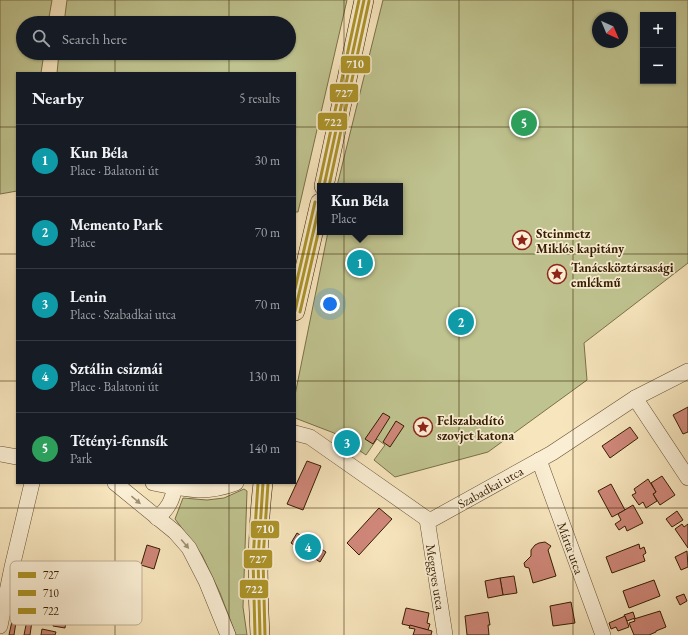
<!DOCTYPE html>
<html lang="en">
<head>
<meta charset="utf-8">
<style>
  :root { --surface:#171b24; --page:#242831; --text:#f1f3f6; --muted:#9ea1a6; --line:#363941; --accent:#c59692 }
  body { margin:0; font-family:"EB Garamond",serif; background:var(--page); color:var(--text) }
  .controls { position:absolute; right:12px; top:12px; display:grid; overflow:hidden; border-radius:0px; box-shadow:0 1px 3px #0004 }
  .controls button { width:36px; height:36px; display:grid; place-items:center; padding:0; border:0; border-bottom:1px solid var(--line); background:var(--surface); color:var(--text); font:20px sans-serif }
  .compass { position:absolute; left:592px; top:12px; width:36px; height:36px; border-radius:50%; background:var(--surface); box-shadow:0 1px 3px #0004; rotate:136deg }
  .you { position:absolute; left:330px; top:304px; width:14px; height:14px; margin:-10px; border:3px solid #fff; border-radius:50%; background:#1a73e8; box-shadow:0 0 0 6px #1a73e833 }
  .badge { display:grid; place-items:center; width:26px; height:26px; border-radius:50%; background:var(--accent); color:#fff; font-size:13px; font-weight:700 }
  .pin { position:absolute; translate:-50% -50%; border:2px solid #fff; box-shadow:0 1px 4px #0006 }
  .popup { position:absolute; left:317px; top:183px; width:86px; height:52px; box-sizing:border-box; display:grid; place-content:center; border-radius:0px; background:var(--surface); filter:drop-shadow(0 1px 3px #0005); font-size:13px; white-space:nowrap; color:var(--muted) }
  .popup b { font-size:15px; color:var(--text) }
  .popup::after { content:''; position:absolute; left:50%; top:100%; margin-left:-8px; border:8px solid transparent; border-top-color:var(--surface) }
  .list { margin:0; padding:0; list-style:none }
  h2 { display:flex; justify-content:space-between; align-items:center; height:52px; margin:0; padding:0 16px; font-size:17px }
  h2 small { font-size:13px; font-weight:400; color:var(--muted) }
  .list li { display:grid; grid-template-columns:26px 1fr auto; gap:12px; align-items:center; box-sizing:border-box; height:72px; padding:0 16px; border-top:1px solid var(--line) }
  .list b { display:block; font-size:15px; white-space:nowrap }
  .list p { margin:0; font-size:13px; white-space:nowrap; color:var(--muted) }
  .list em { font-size:13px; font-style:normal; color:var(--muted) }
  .icon { flex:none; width:22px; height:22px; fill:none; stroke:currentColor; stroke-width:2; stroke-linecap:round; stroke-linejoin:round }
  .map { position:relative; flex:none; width:688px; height:635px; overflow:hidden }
  .search { position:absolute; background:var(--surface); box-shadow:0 1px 3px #0004; left:16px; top:16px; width:280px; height:44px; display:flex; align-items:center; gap:10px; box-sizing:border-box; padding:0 14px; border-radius:22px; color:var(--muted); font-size:15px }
  .panel { position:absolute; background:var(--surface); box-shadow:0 1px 3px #0004; left:16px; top:72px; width:280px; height:412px; border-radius:0px }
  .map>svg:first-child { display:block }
  .green { fill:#bfc38f; stroke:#7a7048; fill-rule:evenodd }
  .building { fill:#cf8779; stroke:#351d00 }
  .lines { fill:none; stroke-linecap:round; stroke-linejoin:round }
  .minor-casing { stroke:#664f2f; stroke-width:16 }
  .major-casing { stroke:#351d00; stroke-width:20 }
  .minor { stroke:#faeed4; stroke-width:15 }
  .major { stroke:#f7e5bd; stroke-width:19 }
  .bus-1-casing { stroke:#faeed4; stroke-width:6 }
  .bus-2-casing { stroke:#faeed4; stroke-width:6 }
  .bus-3-casing { stroke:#faeed4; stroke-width:6 }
  .bus-1 { stroke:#ac9328; stroke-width:3 }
  .bus-2 { stroke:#ac9328; stroke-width:3 }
  .bus-3 { stroke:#ac9328; stroke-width:3 }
  .oneway { fill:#a19075 }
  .grid { fill:none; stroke:#351d00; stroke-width:1; stroke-opacity:0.55 }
  .labels { text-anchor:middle; stroke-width:3.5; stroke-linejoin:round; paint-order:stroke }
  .poi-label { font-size:13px; font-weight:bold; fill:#351d00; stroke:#faeed4; text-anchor:start }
  .street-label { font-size:13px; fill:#351d00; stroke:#faeed4 }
  .key { fill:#faeed4; stroke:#bfaf94; stroke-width:1 }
  .key-label { font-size:11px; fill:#351d00 }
  .line-badge { stroke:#faeed4; stroke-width:1.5 }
  .badge-label { font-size:11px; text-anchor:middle; font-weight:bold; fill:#fff }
</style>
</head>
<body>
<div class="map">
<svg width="688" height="635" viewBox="0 0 688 635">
  <rect width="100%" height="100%" fill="#f7e5bd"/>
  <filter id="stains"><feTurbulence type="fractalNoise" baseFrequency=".005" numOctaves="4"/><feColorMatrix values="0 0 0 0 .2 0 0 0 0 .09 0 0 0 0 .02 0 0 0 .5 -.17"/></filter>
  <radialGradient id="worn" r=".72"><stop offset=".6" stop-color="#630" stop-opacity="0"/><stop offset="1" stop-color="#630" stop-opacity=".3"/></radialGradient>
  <!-- green -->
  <g class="green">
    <path d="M0,0H52L48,23H23V53H44L41,73H17V191L0,194Z"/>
    <path d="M67,0H347L298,212H295V73H57L59,53H289V23H64Z"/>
    <path d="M383,0H688V263L584,343L587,380L488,452L395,477L374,460L385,445L377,439L366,455L334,433L295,418V395L328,232H400V186H337ZM643,15H673V81H643ZM598,18H622V42H598Z"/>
    <path d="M244,489L247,491L243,607L247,635H236L220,593L202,555L175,519L183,498L207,500L224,498Z"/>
  </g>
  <!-- building -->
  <g class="building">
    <path d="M688,407V432L683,434L673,415Z"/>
    <path d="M383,413L390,417L373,444L365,439Z"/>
    <path d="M396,421L404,426L390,447L383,442Z"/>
    <path d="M630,427L638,438L610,458L602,446Z"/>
    <path d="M307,461L321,466L303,510L287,504Z"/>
    <path d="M662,476L675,495L660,505L653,494L656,492L651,483Z"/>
    <path d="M648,479L656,492L653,494L657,501L646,508L643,502L639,505L632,495L636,493L634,489Z"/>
    <path d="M611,484L625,510L612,517L598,491Z"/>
    <path d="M633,505L643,523L627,531L625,526L619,530L615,524L621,520L618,514Z"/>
    <path d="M379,508L392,519L359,555L347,543Z"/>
    <path d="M677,511L683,520L672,527L666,519Z"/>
    <path d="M682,524L684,527L688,524V548L675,529Z"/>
    <path d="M297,533L326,552L320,562L291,543Z"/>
    <path d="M545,542L551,546L548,550L556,576L533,583L529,568L525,567L524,563L531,556V550L535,545L539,543Z"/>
    <path d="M639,544L640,549L644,547L646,553L643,555L645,561L612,573L606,557Z"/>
    <path d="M147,545L160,549L154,569L141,565Z"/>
    <path d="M687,551L688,567L681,570L675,557Z"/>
    <path d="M61,569L74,570L65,628L53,626Z"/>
    <path d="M514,576L517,593L503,595L500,578Z"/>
    <path d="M39,578L50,580L43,624L32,622Z"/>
    <path d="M500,578L503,595L488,598L485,581Z"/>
    <path d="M654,580L660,596L629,608L623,591Z"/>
    <path d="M28,587L37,589L35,601L25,600Z"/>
    <path d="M684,594L687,601L680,605L676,597Z"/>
    <path d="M571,602L575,623L553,626L550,606Z"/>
    <path d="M406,608L429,613L427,623L430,624L428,630L402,624Z"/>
    <path d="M660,611L666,627L656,631V632L649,635H634L629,623L635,621L634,619Z"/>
    <path d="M488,612L490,625H488L489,635H467L465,616Z"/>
    <path d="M633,612L635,618L627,621L624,615Z"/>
    <path d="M625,616L629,627L618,631L616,627L611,629L609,623Z"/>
    <path d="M27,620L32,621L30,635H24Z"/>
    <path d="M12,621L16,622L14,635H9Z"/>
    <path d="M410,625L432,631L431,635H413L415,629L409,628Z"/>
    <path d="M42,629L56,632L55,635H41Z"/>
  </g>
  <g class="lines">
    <!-- minor casing -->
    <g class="minor-casing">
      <g id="minor">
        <path d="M635,398L688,478"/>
        <path d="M295,433L310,437L427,519H433L552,453L635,398L688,371"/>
        <path d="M0,454L17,457"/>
        <path d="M539,460L603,635"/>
        <path d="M115,483L175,532L189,548L206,581L228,635"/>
        <path d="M153,483C184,489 204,495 236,483"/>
        <path d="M157,518C168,509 172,501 175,487"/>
        <path d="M427,519L445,635"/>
        <path d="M0,626L12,567L32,483"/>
      </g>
    </g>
    <!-- major casing -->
    <g class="major-casing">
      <g id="major">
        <path d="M324,186L364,0"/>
        <path d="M295,311L320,203"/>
        <path d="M260,635C257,584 257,534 263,483"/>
      </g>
    </g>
    <!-- minor -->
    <use href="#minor" class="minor"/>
    <!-- major -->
    <use href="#major" class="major"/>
    <!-- bus-1 casing -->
    <g class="bus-1-casing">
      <g id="bus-1">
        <path d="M324,186L364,0"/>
        <path d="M295,311L320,203"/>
        <path d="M260,635L258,559L263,483"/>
      </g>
    </g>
    <!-- bus-2 casing -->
    <g class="bus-2-casing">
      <g id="bus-2">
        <path d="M329,186L369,1"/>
        <path d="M300,312L320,225"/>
        <path d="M265,635L263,559L268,484"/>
      </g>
    </g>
    <!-- bus-3 casing -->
    <g class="bus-3-casing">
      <g id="bus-3">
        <path d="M319,185L359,0"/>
        <path d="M295,289L315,202"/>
        <path d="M255,635L253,559L258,483"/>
      </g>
    </g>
    <!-- bus-1 -->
    <use href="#bus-1" class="bus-1"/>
    <!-- bus-2 -->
    <use href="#bus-2" class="bus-2"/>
    <!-- bus-3 -->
    <use href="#bus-3" class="bus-3"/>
  </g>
  <!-- one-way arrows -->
  <defs><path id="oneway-solid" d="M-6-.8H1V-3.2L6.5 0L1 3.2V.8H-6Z"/></defs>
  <g class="oneway">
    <use href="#oneway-solid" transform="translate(136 500) rotate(40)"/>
    <use href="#oneway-solid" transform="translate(185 544) rotate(50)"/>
  </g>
  <!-- grid -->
  <path class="grid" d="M115,0V23M229,0V23M344,0V635M459,0V635M573,0V635M115,53V73M229,53V73M0,127H17M295,127H688M0,254H17M295,254H688M0,381H17M295,381H688M115,483V635M229,483V635M0,508H688"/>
  <!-- icons -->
  <defs>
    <g id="sight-ring" transform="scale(1)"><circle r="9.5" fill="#faeed4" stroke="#8f2418" stroke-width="1.5"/><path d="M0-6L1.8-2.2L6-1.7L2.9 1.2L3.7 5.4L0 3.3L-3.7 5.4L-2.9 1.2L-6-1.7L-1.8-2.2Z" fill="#8f2418"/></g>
  </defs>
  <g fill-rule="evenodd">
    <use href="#sight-ring" x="522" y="240"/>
    <use href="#sight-ring" x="557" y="274"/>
    <use href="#sight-ring" x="423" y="427"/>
  </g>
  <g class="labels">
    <!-- poi labels -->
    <g class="poi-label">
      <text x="536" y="238">Steinmetz<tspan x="536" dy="15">Miklós kapitány</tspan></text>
      <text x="571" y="272">Tanácsköztársasági<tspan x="571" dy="15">emlékmű</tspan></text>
      <text x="437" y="425">Felszabadító<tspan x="437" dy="15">szovjet katona</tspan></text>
    </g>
    <!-- street labels -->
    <g class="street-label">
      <text transform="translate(490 487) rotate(-29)" y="5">Szabadkai utca</text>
      <text transform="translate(571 548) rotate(70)" y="5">Márta utca</text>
      <text transform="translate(436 577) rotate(81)" y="5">Meggyes utca</text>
    </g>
  </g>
  <!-- legend -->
  <rect x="10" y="561" width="132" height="64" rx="6" class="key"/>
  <rect x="18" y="572" width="18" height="6" fill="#ac9328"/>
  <rect x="18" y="590" width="18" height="6" fill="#ac9328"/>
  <rect x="18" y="608" width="18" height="6" fill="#ac9328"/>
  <g class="key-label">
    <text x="43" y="579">727</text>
    <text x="43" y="597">710</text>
    <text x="43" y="615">722</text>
  </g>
  <g class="line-badge">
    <rect x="340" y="55" width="31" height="19" rx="4" fill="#ac9328"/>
    <rect x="329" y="83" width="30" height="20" rx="4" fill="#ac9328"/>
    <rect x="317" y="112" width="31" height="19" rx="4" fill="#ac9328"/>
    <rect x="250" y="520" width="30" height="19" rx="4" fill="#ac9328"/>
    <rect x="243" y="549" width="30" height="20" rx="4" fill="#ac9328"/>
    <rect x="239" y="579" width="30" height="20" rx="4" fill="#ac9328"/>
  </g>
  <g class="badge-label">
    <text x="355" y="68">710</text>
    <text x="344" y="97">727</text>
    <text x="333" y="126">722</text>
    <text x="265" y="533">710</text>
    <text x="258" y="563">727</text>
    <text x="254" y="593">722</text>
  </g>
  <rect width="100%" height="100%" filter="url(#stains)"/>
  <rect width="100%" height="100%" fill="url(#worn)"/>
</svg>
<div class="controls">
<button>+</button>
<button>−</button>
</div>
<svg class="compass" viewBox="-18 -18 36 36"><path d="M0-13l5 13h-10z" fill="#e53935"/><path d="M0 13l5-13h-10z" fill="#9ea1a6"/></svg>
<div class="you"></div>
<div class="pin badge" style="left:360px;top:263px;background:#0f9aa8">1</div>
<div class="popup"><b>Kun Béla</b>Place</div>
<div class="pin badge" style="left:461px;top:322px;background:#0f9aa8">2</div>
<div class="pin badge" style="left:347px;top:443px;background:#0f9aa8">3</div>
<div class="pin badge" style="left:308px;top:547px;background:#0f9aa8">4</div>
<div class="pin badge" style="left:524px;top:123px;background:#2e9e5b">5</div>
<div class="search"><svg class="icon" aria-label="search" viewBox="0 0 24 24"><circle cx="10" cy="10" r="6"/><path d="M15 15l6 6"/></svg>Search here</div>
<section class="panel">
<h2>Nearby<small>5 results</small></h2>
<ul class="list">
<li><span class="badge" style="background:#0f9aa8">1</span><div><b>Kun Béla</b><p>Place · Balatoni út</p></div><em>30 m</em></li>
<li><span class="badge" style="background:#0f9aa8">2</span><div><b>Memento Park</b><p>Place</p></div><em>70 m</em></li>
<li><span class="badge" style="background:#0f9aa8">3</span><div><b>Lenin</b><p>Place · Szabadkai utca</p></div><em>70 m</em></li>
<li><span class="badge" style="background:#0f9aa8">4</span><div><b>Sztálin csizmái</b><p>Place · Balatoni út</p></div><em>130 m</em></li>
<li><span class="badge" style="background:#2e9e5b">5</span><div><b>Tétényi-fennsík</b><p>Park</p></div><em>140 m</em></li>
</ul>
</section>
</div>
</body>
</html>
